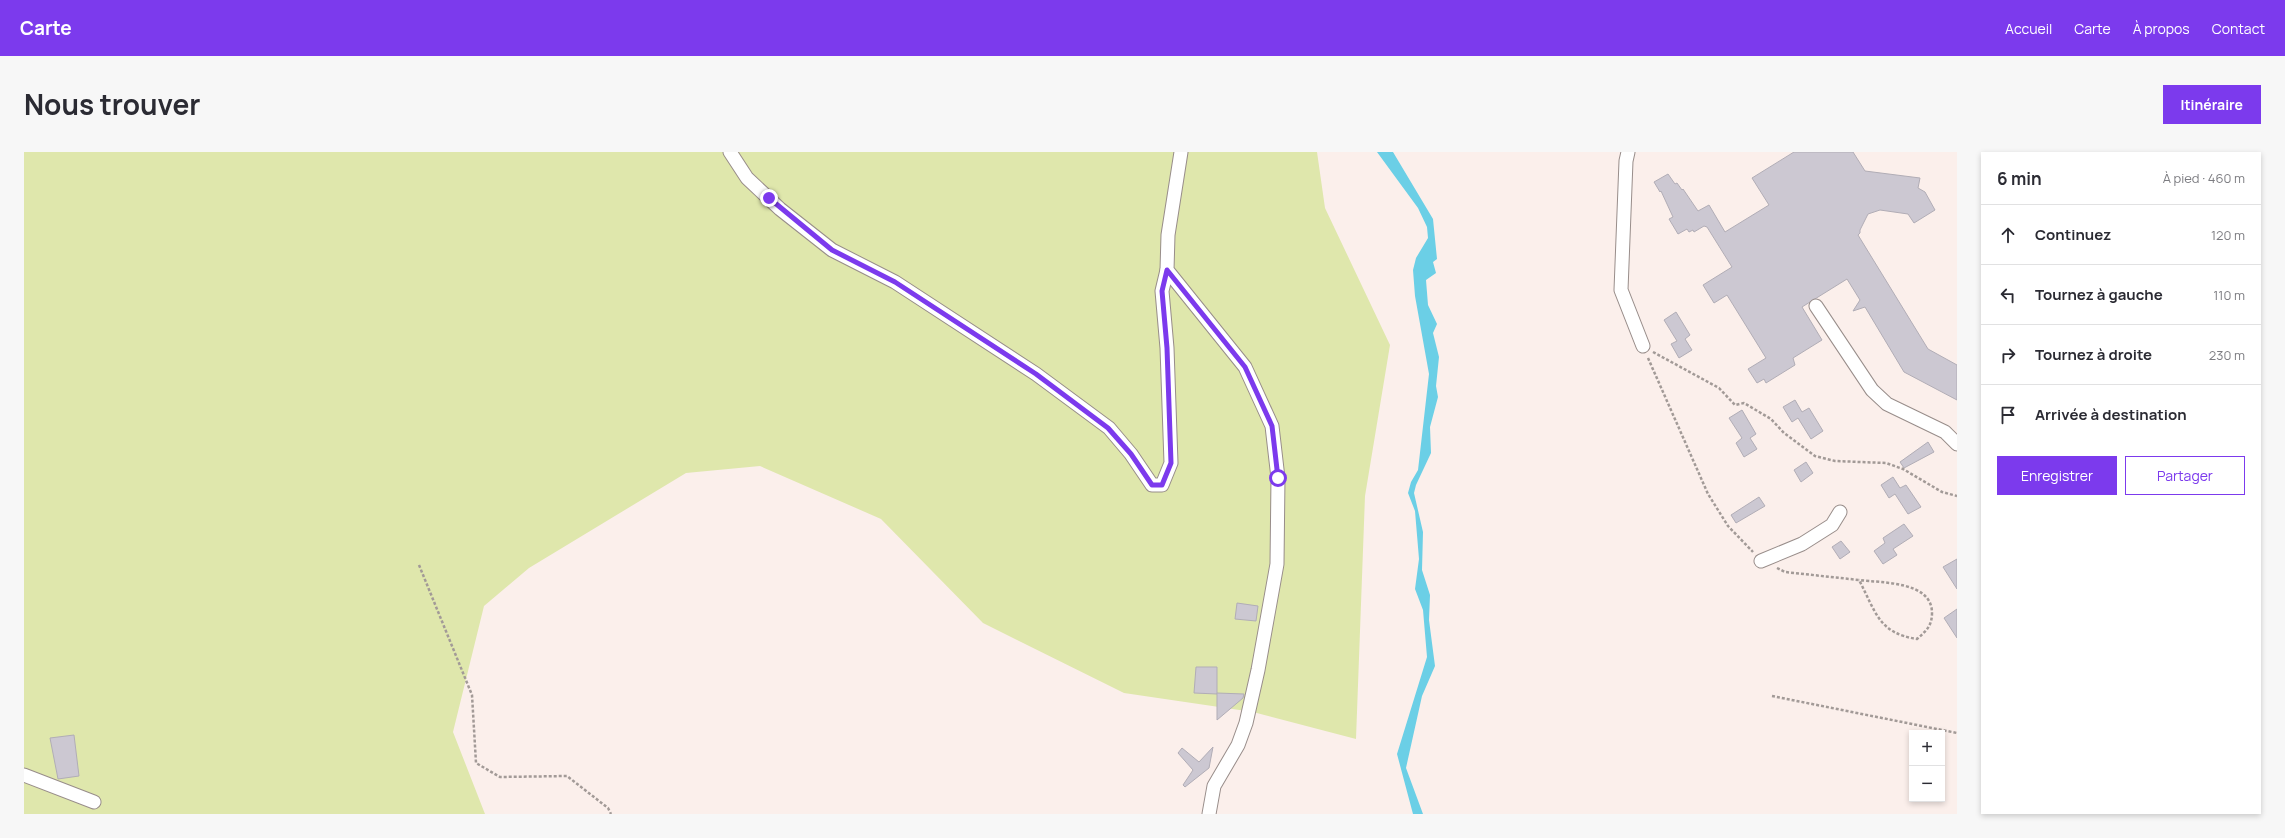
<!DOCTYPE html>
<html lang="fr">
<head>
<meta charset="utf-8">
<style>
  :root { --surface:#fff; --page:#f7f7f7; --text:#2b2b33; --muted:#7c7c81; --line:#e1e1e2; --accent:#7c3aed }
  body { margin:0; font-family:Manrope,sans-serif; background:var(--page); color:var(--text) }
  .controls { position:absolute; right:12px; bottom:12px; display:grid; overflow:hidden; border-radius:0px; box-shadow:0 2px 6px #0003 }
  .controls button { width:36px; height:36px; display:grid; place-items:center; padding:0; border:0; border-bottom:1px solid var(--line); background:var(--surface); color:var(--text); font:20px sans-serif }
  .stop { position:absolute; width:12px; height:12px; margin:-9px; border:3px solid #7c3aed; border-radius:50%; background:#fff }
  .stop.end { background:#7c3aed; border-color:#fff; box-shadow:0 1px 4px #0008 }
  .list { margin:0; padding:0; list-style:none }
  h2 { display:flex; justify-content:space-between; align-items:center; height:52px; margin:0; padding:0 16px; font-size:17px }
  h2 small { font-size:13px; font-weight:400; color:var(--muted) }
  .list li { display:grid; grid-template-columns:26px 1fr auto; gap:12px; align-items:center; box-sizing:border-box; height:60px; padding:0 16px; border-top:1px solid var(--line) }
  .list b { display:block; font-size:15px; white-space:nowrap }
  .list em { font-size:13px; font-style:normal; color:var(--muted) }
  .actions { display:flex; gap:8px; padding:12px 16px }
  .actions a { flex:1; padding:9px 0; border:1px solid var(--accent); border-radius:0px; text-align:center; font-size:14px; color:var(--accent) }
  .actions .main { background:var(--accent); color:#fff }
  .icon { flex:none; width:22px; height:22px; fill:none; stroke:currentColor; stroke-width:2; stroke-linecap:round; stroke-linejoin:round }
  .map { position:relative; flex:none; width:1933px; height:662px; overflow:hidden; border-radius:0px }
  header { display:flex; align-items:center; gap:24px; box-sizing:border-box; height:56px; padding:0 20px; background:var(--accent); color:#fff }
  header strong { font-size:19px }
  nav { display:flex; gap:22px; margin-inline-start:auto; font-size:14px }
  .intro { display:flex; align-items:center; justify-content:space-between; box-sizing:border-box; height:96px; padding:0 24px }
  h1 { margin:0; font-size:28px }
  .button { padding:10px 18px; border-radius:0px; background:var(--accent); color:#fff; font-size:14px; font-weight:700 }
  main { display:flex; gap:24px; padding:0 24px }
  aside { flex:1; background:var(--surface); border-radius:0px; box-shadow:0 2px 6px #0003 }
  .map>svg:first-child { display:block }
  .green { fill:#dfe7ac }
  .water { fill:#6bcfe6 }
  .building { fill:#ccc8d2; stroke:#b1adb6 }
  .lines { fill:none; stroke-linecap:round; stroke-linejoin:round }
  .minor-casing { stroke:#988d8a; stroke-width:15 }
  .path { stroke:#a29a97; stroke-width:2.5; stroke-dasharray:3 2; stroke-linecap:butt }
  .minor { stroke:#fff; stroke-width:13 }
  .route { stroke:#7c3aed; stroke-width:5 }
</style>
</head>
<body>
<header>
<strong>Carte</strong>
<nav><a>Accueil</a><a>Carte</a><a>À propos</a><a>Contact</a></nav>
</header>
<div class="intro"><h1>Nous trouver</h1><a class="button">Itinéraire</a></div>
<main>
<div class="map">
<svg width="1933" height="662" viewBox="0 0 1933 662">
  <rect width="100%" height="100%" fill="#fbefeb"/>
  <!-- green -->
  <path class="green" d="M0,0H1293L1301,56L1366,193L1341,344L1332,587L1229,560L1100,541L959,471L857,367L736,314L662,321L505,416L460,454L429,580L461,662H0Z"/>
  <!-- water -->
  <path class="water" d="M1353,0H1369L1409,67L1413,107L1409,110L1412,121L1402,128L1404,153L1413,172L1409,181L1415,205L1412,234L1414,245L1406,275L1407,301L1392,333L1390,341L1399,380L1398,418L1406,443L1405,468L1411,514L1398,544L1382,616L1399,662H1389L1373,602L1403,505L1399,458L1391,437L1395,407L1391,359L1384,341L1387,330L1394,318L1405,222L1391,144L1389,118L1392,106L1404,86L1403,75L1394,56Z"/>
  <!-- building -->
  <g class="building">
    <path d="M1770,0H1829L1841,19L1896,26L1894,36L1901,40L1911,58L1890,71L1884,62L1856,58L1844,62L1836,78V81L1834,83L1904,197L1933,213V248L1880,220L1841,155L1829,159L1836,148L1823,127L1778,155L1798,188L1769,206L1771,213L1742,231L1740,227L1733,231L1724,217L1742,206L1703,143L1690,151L1679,133L1708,115L1683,75L1680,74L1670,80L1669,78L1665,80L1663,77L1654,82L1645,67L1649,65L1637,39L1636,40L1630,30L1644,22L1651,32L1653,31L1658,38L1659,37L1674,59L1685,53L1701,80L1745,53L1728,26Z"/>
    <path d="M1652,160L1666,183L1661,187L1668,198L1655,206L1647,192L1653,189L1640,168Z"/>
    <path d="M1771,248L1778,260L1785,256L1799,279L1787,287L1774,266L1768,270L1759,255Z"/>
    <path d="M1718,258L1732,282L1726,286L1733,297L1720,305L1712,291L1718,286L1705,266Z"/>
    <path d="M1904,290L1910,300L1880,316L1876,310Z"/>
    <path d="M1782,310L1789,321L1777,330L1770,318Z"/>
    <path d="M1869,325L1876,336L1882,333L1897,355L1884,362L1871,342L1865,346L1857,333Z"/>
    <path d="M1735,345L1741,354L1712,371L1707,363Z"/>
    <path d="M1880,372L1889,384L1869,397L1873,403L1859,412L1850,399L1861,391L1859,386Z"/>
    <path d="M1817,389L1826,400L1816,407L1808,395Z"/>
    <path d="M1933,407V437L1919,415Z"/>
    <path d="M1213,451L1234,454L1232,469L1211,467Z"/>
    <path d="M1933,457V486L1920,466Z"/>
    <path d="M1172,515H1193V542L1170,541Z"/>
    <path d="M1193,541L1220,542L1219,546L1193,568Z"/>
    <path d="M50,583L55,624L34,627L26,586Z"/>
    <path d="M1189,595L1185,616L1161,635L1159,633L1169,618L1154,601L1158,596L1175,610Z"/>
  </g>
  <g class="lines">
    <!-- minor casing -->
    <g class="minor-casing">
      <g id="minor">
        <path d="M706,0L723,26L756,57L808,98L871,130L1012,222L1085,276L1107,302L1128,333H1138L1147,311L1143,196L1138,139L1143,118"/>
        <path d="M1157,0L1144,83L1143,118L1221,215L1248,274L1254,326L1253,412L1234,518L1222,571L1214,593L1190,634L1185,662"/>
        <path d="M1604,0L1602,9L1597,138L1619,194"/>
        <path d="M1792,154L1848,238L1863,252L1921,280L1933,292"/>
        <path d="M1737,409L1778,392L1808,373L1816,360"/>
        <path d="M0,623L70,650"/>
      </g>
    </g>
    <!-- path -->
    <g class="path">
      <path d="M1629,200L1695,236L1711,253L1720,251L1747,267L1760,281L1791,304L1811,309L1862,311L1879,317L1918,340L1933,344"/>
      <path d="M1624,206L1684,342L1704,374L1729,400"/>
      <path d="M395,413L448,543L452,611L476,625L543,624L584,656L587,662"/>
      <path d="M1753,416L1761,420L1835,428C1852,460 1854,481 1893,487C1902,479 1908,474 1908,461C1908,429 1858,431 1835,428"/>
      <path d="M1748,544L1933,581"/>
    </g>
    <!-- minor -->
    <use href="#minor" class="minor"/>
  </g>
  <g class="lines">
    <!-- route -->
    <path class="route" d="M745,46L808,98L871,130L1012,222L1084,276L1107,302L1128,333H1138L1147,311L1143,196L1138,139L1143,118L1221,215L1248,274L1254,326"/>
  </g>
</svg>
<div class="controls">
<button>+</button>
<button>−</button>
</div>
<div class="stop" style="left:1254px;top:326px"></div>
<div class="stop end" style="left:745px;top:46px"></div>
</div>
<aside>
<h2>6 min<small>À pied · 460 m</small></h2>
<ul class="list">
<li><svg class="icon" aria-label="ahead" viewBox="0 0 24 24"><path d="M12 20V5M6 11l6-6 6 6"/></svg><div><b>Continuez</b></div><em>120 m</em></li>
<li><svg class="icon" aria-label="left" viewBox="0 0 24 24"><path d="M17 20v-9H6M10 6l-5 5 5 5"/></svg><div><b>Tournez à gauche</b></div><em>110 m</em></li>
<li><svg class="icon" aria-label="right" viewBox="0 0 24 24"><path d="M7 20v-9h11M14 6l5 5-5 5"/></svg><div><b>Tournez à droite</b></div><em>230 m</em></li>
<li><svg class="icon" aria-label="arrive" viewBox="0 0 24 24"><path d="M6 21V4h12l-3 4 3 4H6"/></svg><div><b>Arrivée à destination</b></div></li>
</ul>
<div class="actions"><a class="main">Enregistrer</a><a>Partager</a></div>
</aside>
</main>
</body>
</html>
